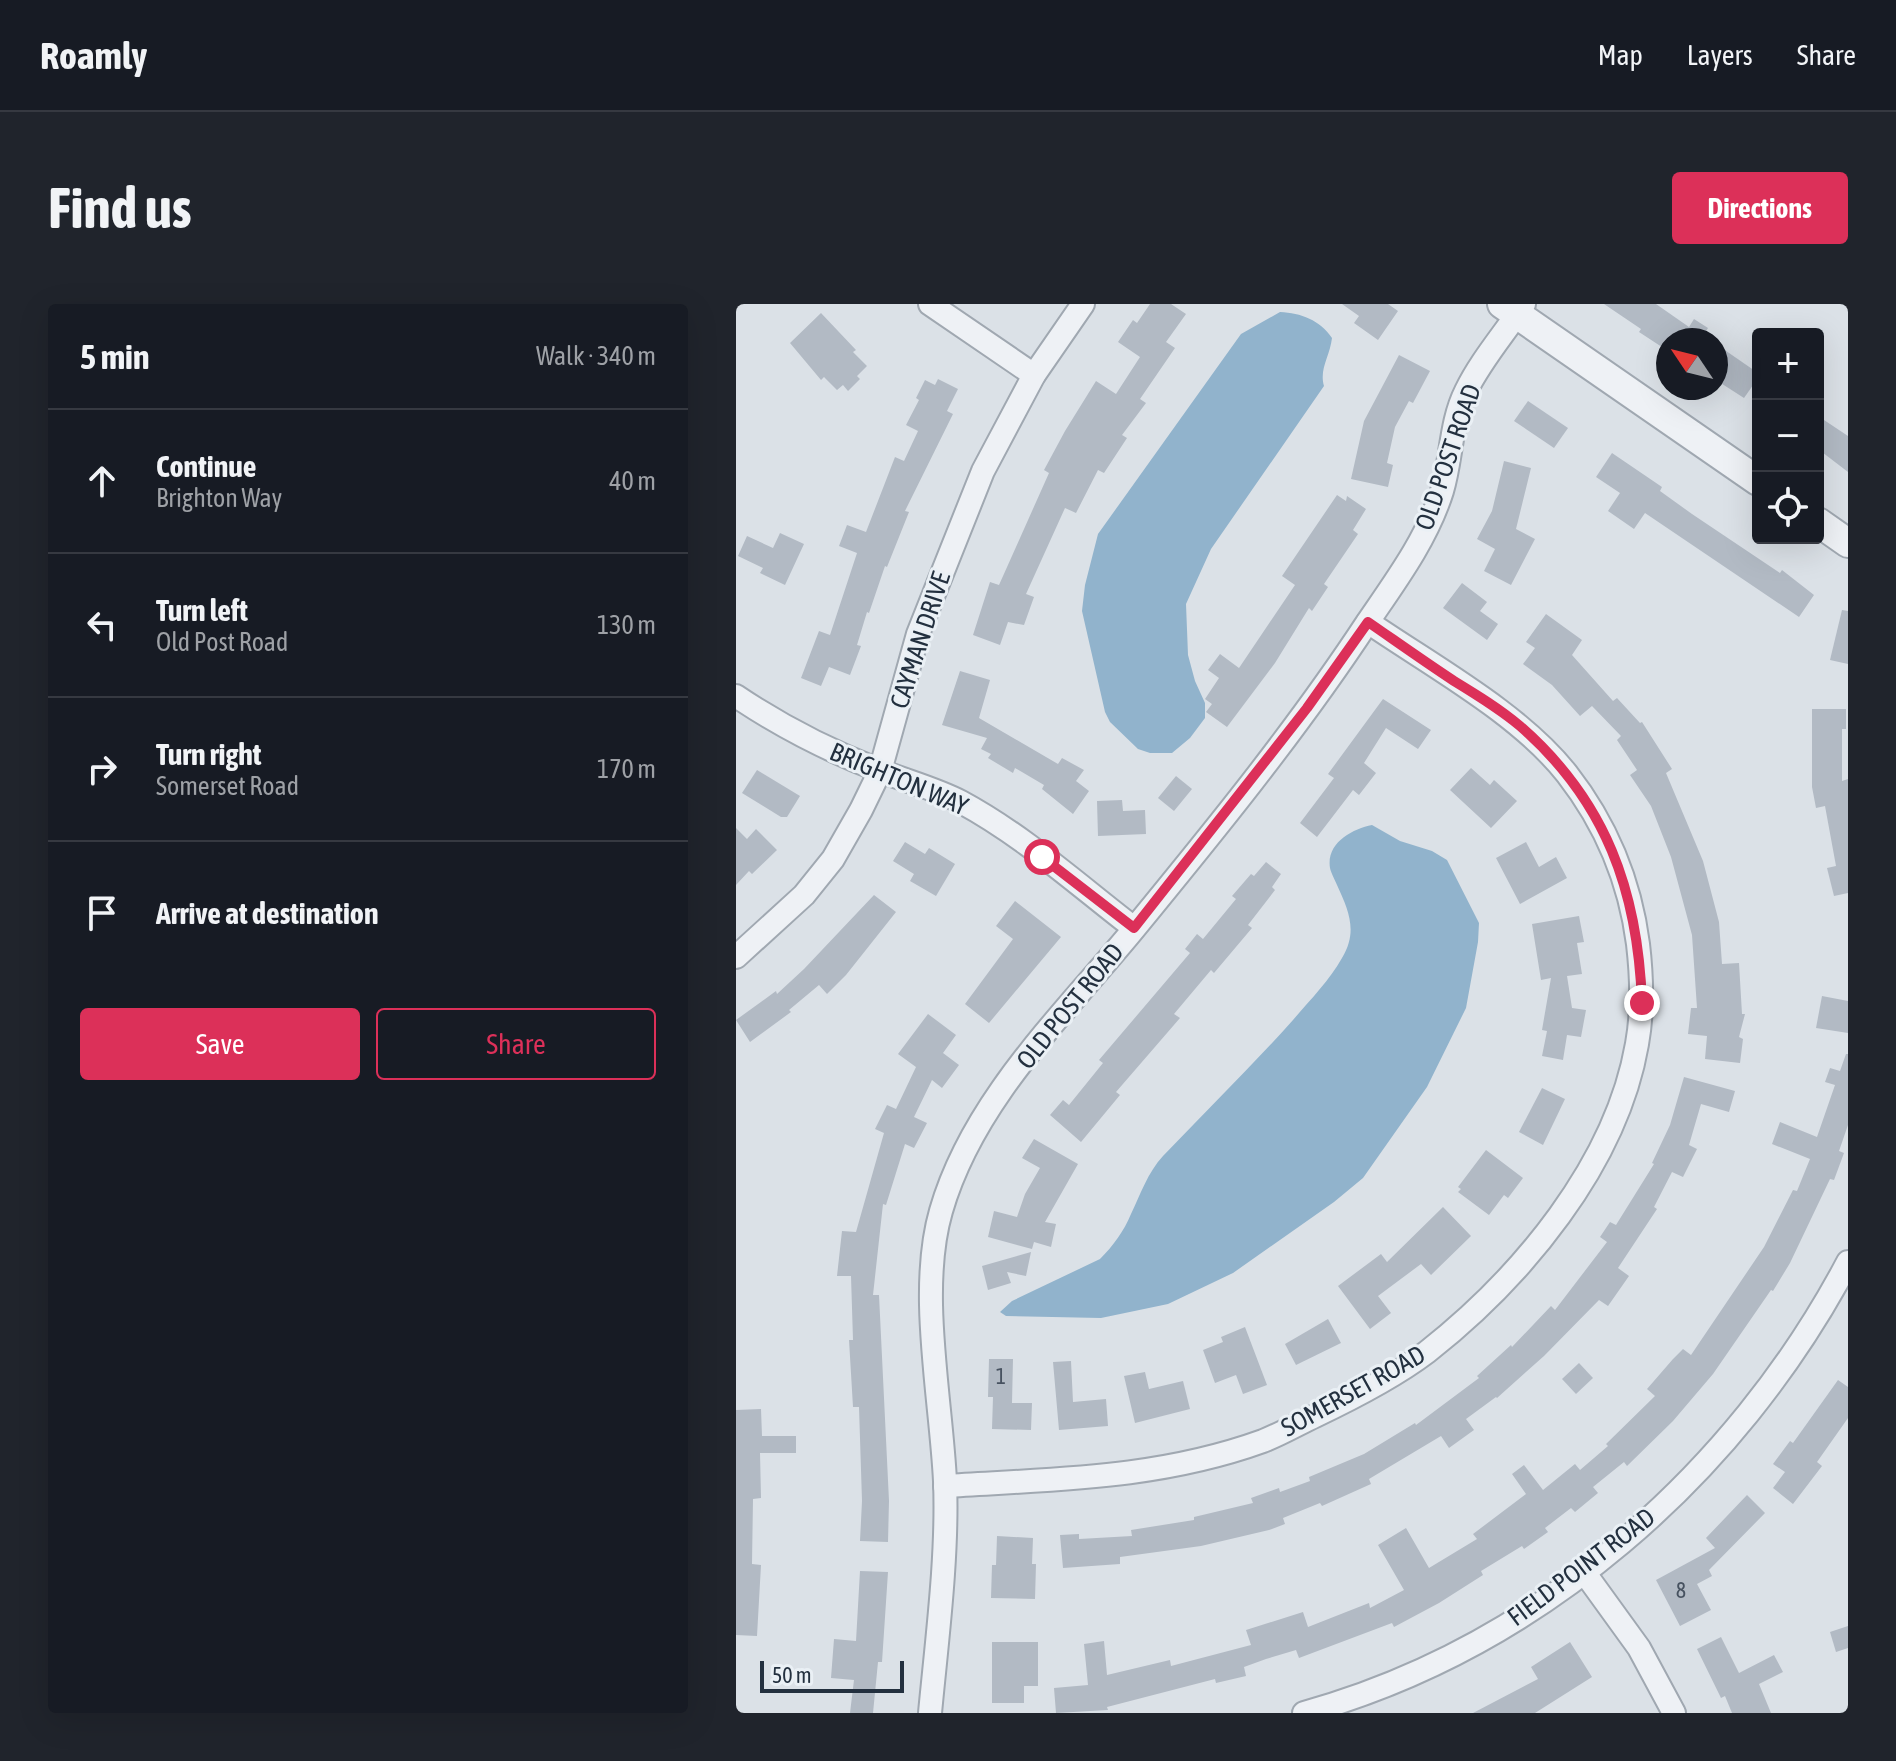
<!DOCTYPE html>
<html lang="en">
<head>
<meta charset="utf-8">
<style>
  :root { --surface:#171b24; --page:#20242c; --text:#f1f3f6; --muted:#9ea1a6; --line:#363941; --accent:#dc3059 }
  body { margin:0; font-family:"Asap Condensed",sans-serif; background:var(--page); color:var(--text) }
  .controls { position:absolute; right:24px; top:24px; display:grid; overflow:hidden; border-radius:8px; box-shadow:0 8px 32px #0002 }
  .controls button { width:72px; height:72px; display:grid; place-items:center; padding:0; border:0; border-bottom:2px solid var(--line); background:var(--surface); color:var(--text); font:40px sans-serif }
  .compass { position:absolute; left:920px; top:24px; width:72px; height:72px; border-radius:50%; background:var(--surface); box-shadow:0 8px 32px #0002; rotate:305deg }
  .scale { position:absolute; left:24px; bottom:20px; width:144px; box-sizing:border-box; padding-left:8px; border:4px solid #23303f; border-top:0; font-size:22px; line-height:28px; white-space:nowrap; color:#23303f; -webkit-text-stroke:6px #eaf0f5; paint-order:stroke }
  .stop { position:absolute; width:24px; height:24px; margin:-18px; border:6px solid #dc3059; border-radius:50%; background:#fff }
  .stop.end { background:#dc3059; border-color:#fff; box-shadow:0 2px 8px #0008 }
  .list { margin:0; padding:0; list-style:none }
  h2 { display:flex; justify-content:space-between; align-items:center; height:104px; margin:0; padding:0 32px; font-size:34px }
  h2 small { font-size:26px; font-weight:400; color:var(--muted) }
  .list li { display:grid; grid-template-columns:52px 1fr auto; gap:24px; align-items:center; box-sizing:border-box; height:144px; padding:0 32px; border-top:2px solid var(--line) }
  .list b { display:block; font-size:30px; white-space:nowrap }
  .list p { margin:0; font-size:26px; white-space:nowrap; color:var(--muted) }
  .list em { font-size:26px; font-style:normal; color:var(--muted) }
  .actions { display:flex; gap:16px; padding:24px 32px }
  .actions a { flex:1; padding:18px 0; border:2px solid var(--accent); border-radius:8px; text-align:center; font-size:28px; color:var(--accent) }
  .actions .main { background:var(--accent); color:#fff }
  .icon { flex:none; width:44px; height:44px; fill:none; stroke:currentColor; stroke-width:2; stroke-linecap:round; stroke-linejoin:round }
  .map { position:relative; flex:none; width:1112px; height:1409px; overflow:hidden; border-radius:8px }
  header { display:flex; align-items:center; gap:48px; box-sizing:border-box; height:112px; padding:0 40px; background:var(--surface); border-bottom:2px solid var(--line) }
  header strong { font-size:38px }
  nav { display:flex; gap:44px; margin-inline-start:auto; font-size:28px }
  .intro { display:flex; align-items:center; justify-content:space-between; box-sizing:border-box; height:192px; padding:0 48px }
  h1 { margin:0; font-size:56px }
  .button { padding:20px 36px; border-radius:8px; background:var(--accent); color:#fff; font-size:28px; font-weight:700 }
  main { display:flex; gap:48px; padding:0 48px }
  aside { flex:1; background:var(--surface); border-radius:8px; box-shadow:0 8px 32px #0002 }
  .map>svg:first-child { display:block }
  .water { fill:#91b3cc }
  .building { fill:#b2bac4 }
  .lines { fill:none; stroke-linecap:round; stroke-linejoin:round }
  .minor-casing { stroke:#a0a8b1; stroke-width:26 }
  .tertiary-casing { stroke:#a0a8b1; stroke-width:32 }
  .minor { stroke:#eef1f5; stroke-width:22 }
  .tertiary { stroke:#eef1f5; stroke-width:28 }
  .route { stroke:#dc3059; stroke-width:10 }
  .labels { text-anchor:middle; stroke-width:6; stroke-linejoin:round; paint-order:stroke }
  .number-label { font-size:22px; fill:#475260 }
  .street-label { font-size:26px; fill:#23303f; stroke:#eaf0f5 }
</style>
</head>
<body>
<header>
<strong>Roamly</strong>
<nav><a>Map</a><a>Layers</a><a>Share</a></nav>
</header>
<div class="intro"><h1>Find us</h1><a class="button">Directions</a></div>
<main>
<aside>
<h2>5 min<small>Walk · 340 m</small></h2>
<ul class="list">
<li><svg class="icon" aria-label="ahead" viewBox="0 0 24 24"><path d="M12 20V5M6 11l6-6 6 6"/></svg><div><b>Continue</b><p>Brighton Way</p></div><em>40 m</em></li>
<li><svg class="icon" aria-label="left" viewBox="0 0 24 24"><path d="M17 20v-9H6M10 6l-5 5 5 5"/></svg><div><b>Turn left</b><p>Old Post Road</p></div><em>130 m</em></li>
<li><svg class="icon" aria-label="right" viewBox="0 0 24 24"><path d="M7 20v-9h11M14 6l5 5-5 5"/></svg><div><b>Turn right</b><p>Somerset Road</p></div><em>170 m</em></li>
<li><svg class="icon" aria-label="arrive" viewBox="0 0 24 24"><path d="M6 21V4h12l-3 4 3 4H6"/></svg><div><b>Arrive at destination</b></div></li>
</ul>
<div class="actions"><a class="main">Save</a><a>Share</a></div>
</aside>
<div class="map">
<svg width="1112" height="1409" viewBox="0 0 1112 1409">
  <rect width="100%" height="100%" fill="#dbe1e7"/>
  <!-- water -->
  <g class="water">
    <path d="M544,8C565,9 584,16 596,34C594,52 583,65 588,82L475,245L450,300L452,351L459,377L469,399V414L454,434L436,449H414L402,445L374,418L369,408L346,307L349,281L362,230L505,30Z"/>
    <path d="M636,521L664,537L696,547L711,556L743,619L742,638L730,704L691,783L627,874L598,898L497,969L432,1000L365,1014L270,1012L264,1008L276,997L364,955C377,942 388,927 395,910C404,891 412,868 427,852C470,807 515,763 557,716C574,696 593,677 606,654C622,628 613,607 601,581C599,576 595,569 594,564C590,539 616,525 636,521Z"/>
  </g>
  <!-- building -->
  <g class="building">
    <path d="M414,0H435L450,10L430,38L439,44L404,95L410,99L386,131L391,134L368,169L362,166L340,209L329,204L290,290L298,293L288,321L272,318L264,341L237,331L254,278L263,281L313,169L308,166L329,127L360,77L380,90L404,53L382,38L397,16L401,19Z"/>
    <path d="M606,0H652L662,7L642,36L618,19L623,12Z"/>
    <path d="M868,0H920L953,23L958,15L972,24L967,32L972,36H932V47L903,28L905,25Z"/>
    <path d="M85,9L120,46L117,48L131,62L121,72L124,75L112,87L107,81L101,86L88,73L85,76L54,39Z"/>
    <path d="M980,40L1022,69V74L1008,94L980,76Z"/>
    <path d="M663,51L694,67L677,99L673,97L659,123L651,159L657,161L652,183L615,175L628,117Z"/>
    <path d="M202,75L222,85L211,107L217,110L169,207L173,208L151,263L149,262L133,309L131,308L121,341L125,342L114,371L93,363L85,382L65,374L83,327L94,331L121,249L103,242L111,221L130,228L159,153L168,157L182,127L170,121L183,96L180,94L189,76L199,81Z"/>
    <path d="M792,97L832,124L818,144L778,117Z"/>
    <path d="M1082,112L1112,132V168L1082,145Z"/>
    <path d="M876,149L926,183L924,187L956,210L1044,269L1046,266L1078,291L1063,313L909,209L898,225L872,207L884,189L860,173Z"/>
    <path d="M768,157L795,164L780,225L799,235L775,281L748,267L759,245L741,235L756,207Z"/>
    <path d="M601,191L610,197L611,192L630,205L617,226L622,230L588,280L592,283L576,307L573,304L539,359L491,423L470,408L476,400L469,395L483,374L472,366L484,350L503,364L559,281L546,272Z"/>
    <path d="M44,229L68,240L49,281L24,269L27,264L2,252L11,232L37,244Z"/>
    <path d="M726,279L751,298L744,307L762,320L751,336L707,304Z"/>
    <path d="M1106,306L1112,307V360L1094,356Z"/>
    <path d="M810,310L846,336L836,351L877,397L881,394L904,419L906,418L936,465L930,469L967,557L983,618L986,660L1003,659L1006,710H1009L1003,733L1007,735L1004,759L969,755L971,732L952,730L955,704H961L956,631L935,553L915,502L894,471L901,466L881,436L885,432L856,402L844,412L816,381L787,360L799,344L790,338Z"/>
    <path d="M224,367L254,376L243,414L322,460L326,454L348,466L340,477L353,487L337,510L306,485L308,481L279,464L277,469L252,454L255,450L245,445L251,434L206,421Z"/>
    <path d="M647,395L695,426L682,445L650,424L628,459L640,469L623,491L617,486L581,533L564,519L598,474L592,470Z"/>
    <path d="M1076,405H1110V425H1106V477L1112,475V589L1098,592L1091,564L1100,562L1089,502L1080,504L1076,483Z"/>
    <path d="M735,464L754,481L758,476L781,497L755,524L714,486Z"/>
    <path d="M21,466L64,492L51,513H45L6,489Z"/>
    <path d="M440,472L456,485L438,507L422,494Z"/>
    <path d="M386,496L387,507L409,506L410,530L362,532L361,497Z"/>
    <path d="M0,524L11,535L20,525L41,546L16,570L13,567L0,581Z"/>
    <path d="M169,538L189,550L193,544L219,560L200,592L174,577L178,570L157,557Z"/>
    <path d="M790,538L803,563L820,553L831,574L784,600L760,554Z"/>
    <path d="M530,558L545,570L536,583L539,586L512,621L516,624L478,669L475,666L438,710L444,714L380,788L384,791L345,838L314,811L327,796L333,801L367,759L363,756L454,649L449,645L461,630L467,635L500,595L496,592L515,570L518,572Z"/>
    <path d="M138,591L160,608L110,671L91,690L83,681L53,706L55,708L14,738L0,716L40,687L41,690L68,665Z"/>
    <path d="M279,597L325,633L253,719L229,700L277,635L260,622Z"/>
    <path d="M843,612L848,638L841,639L846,670L831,672L836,704L850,706L845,733L831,731L827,756L806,752L811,727L806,726L815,674L805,676L796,620Z"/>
    <path d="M1086,692L1112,697V729L1080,724Z"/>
    <path d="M192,710L220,731L207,749L223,761L206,784L196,776L178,813L191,819L178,844L169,840L150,901L147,900L137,991H143L153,1197L152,1238L124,1237L126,1197L123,1103H117L113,1036H117L115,972H101L106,927L120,928L148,829L139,825L151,801L160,805L180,763L162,750Z"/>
    <path d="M1110,750H1112V821L1103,847L1108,849L1098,876L1094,875L1054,959L1037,987L1035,986L977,1070L937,1117L891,1162L888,1158L857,1183L862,1189L839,1208L835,1204L809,1224L812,1228L788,1245L786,1242L745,1267L747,1271L703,1299L658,1323L656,1319L563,1354L560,1346L530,1355L508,1363L510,1372L480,1379L479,1375L371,1403L372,1406L320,1409L318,1384L352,1381L348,1340L368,1337L371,1371L434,1356L435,1362L515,1341L510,1326L567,1308L572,1323L633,1299L634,1304L668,1286L642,1241L670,1224L693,1264L741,1235L737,1230L790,1190L776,1170L788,1161L807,1186L839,1160L844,1166L872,1142L870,1140L919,1092L911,1085L937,1055L947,1045L955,1051L1028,943L1057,886L1061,887L1074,855L1036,840L1044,818L1081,833L1099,781L1089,778L1094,764L1104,767Z"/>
    <path d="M948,773L999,787L993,808L965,800L953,841L961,845L947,873L936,868L918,903L921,905L882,964L893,972L872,1002L863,996L808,1052L761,1094L760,1093L730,1115L738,1126L713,1144L705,1132L633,1175L635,1180L586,1202L584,1199L547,1214L549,1220L533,1226L465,1242L384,1253V1260L327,1264L324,1231L343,1230V1235L396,1232L395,1226L458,1216V1213L517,1199L515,1194L543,1184L544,1188L574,1177L573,1173L628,1150L679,1119L680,1121L743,1074L741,1072L775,1041L776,1043L815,1002L819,1006L871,938L864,933L874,918L880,921L918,860L916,859L934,821Z"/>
    <path d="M806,784L829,795L807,841L783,828Z"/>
    <path d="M298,835L342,860L309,918L320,920L315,943L298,938L296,945L252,933L258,907L281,913L289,890L304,864L286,854Z"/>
    <path d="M750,846L787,874L772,894L768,891L753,911L722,888L725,885L722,883Z"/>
    <path d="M707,903L735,932L695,971L685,960L642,992L655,1009L634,1025L602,982L645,950L651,958Z"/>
    <path d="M295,948L290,972L271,968L275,979L252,986L246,962Z"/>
    <path d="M592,1015L605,1039L560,1061L549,1040Z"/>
    <path d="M509,1023L531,1081L507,1090L500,1071L479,1079L467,1046L487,1038L485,1033Z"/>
    <path d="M253,1055H277L276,1099H296L295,1126L256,1125L257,1093H252Z"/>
    <path d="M335,1057L337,1098L370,1095L372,1122L323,1126L317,1058Z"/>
    <path d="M843,1059L857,1074L840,1090L826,1075Z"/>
    <path d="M409,1068L413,1085L447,1077L454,1105L399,1119L388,1072Z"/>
    <path d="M1102,1076L1112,1083V1114L1081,1158L1086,1162L1057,1200L1037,1184L1049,1168L1037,1160L1054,1137L1057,1139Z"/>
    <path d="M25,1105L26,1132H60V1149H24L25,1194L17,1195L16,1260L25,1261L21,1332L0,1331V1106Z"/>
    <path d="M1011,1191L1029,1209L973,1266L976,1272L961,1280L975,1306L944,1322L920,1276L979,1244L970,1234Z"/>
    <path d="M261,1232L297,1234L296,1260H300L299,1295L255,1294L256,1261H260Z"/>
    <path d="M124,1267L152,1268L146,1358H142L137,1409H114L118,1376L95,1374L98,1335L120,1337Z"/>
    <path d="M1112,1322V1344L1100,1348L1094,1328Z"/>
    <path d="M985,1333L1003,1369L1038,1351L1047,1368L1023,1380L1035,1409H996L989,1392L985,1394L961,1345Z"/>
    <path d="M256,1338H302V1382H288V1399H256Z"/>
    <path d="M834,1338L856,1373L799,1409H737L802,1375L795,1363Z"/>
  </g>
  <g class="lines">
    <!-- minor casing -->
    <g class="minor-casing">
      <g id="minor">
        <path d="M194,0L298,71"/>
        <path d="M0,392C46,423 89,445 140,465C169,477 198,484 225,498C288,532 342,581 398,624"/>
        <path d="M0,653L68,591L97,555L125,506L144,467L182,330L247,167L298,71L347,0"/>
        <path d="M209,1182C319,1175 422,1175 527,1137C545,1130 562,1120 579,1112C617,1094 658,1073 691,1048C785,974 880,861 901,740C907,707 906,674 902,640C894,578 870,520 831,470C783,409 696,362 632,318"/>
        <path d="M848,1268L903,1344L938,1409"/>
        <path d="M194,1409C201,1335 212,1251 209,1177C205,1094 182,986 205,907C236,799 323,715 393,631C475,531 560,427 631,319C659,278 691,235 706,187C716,154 714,119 730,87C745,56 769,29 788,0"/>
        <path d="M568,1409C802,1344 1000,1170 1112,958"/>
      </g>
    </g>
    <!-- tertiary casing -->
    <g class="tertiary-casing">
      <g id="tertiary">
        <path d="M766,0L1022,177"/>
        <path d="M1082,218L1112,239"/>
      </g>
    </g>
    <!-- minor -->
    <use href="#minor" class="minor"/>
    <!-- tertiary -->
    <use href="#tertiary" class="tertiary"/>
  </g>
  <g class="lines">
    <!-- route -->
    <path class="route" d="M306,553L398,624L571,404L632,318C661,338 689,358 718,377C741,391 764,405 784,422C870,497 902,587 906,699"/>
  </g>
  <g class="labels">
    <!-- number labels -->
    <g class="number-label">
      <text x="265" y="1080">1</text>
      <text x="945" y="1294">8</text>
    </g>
    <!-- street labels -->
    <g class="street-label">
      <text transform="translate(712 153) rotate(-71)" y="9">OLD POST ROAD</text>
      <text transform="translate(184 336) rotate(-72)" y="9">CAYMAN DRIVE</text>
      <text transform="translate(163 475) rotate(23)" y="9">BRIGHTON WAY</text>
      <text transform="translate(334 702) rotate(-51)" y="9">OLD POST ROAD</text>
      <text transform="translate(617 1087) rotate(-29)" y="9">SOMERSET ROAD</text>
      <text transform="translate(845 1263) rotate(-37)" y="9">FIELD POINT ROAD</text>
    </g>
  </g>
</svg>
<div class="controls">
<button>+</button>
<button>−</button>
<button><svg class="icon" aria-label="locate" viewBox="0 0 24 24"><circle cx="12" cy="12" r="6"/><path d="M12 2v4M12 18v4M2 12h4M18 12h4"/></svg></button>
</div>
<svg class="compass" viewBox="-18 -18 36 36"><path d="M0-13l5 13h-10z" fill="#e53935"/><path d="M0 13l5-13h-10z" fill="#9ea1a6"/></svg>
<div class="scale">50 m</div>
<div class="stop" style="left:306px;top:553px"></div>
<div class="stop end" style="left:906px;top:699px"></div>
</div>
</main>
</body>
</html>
